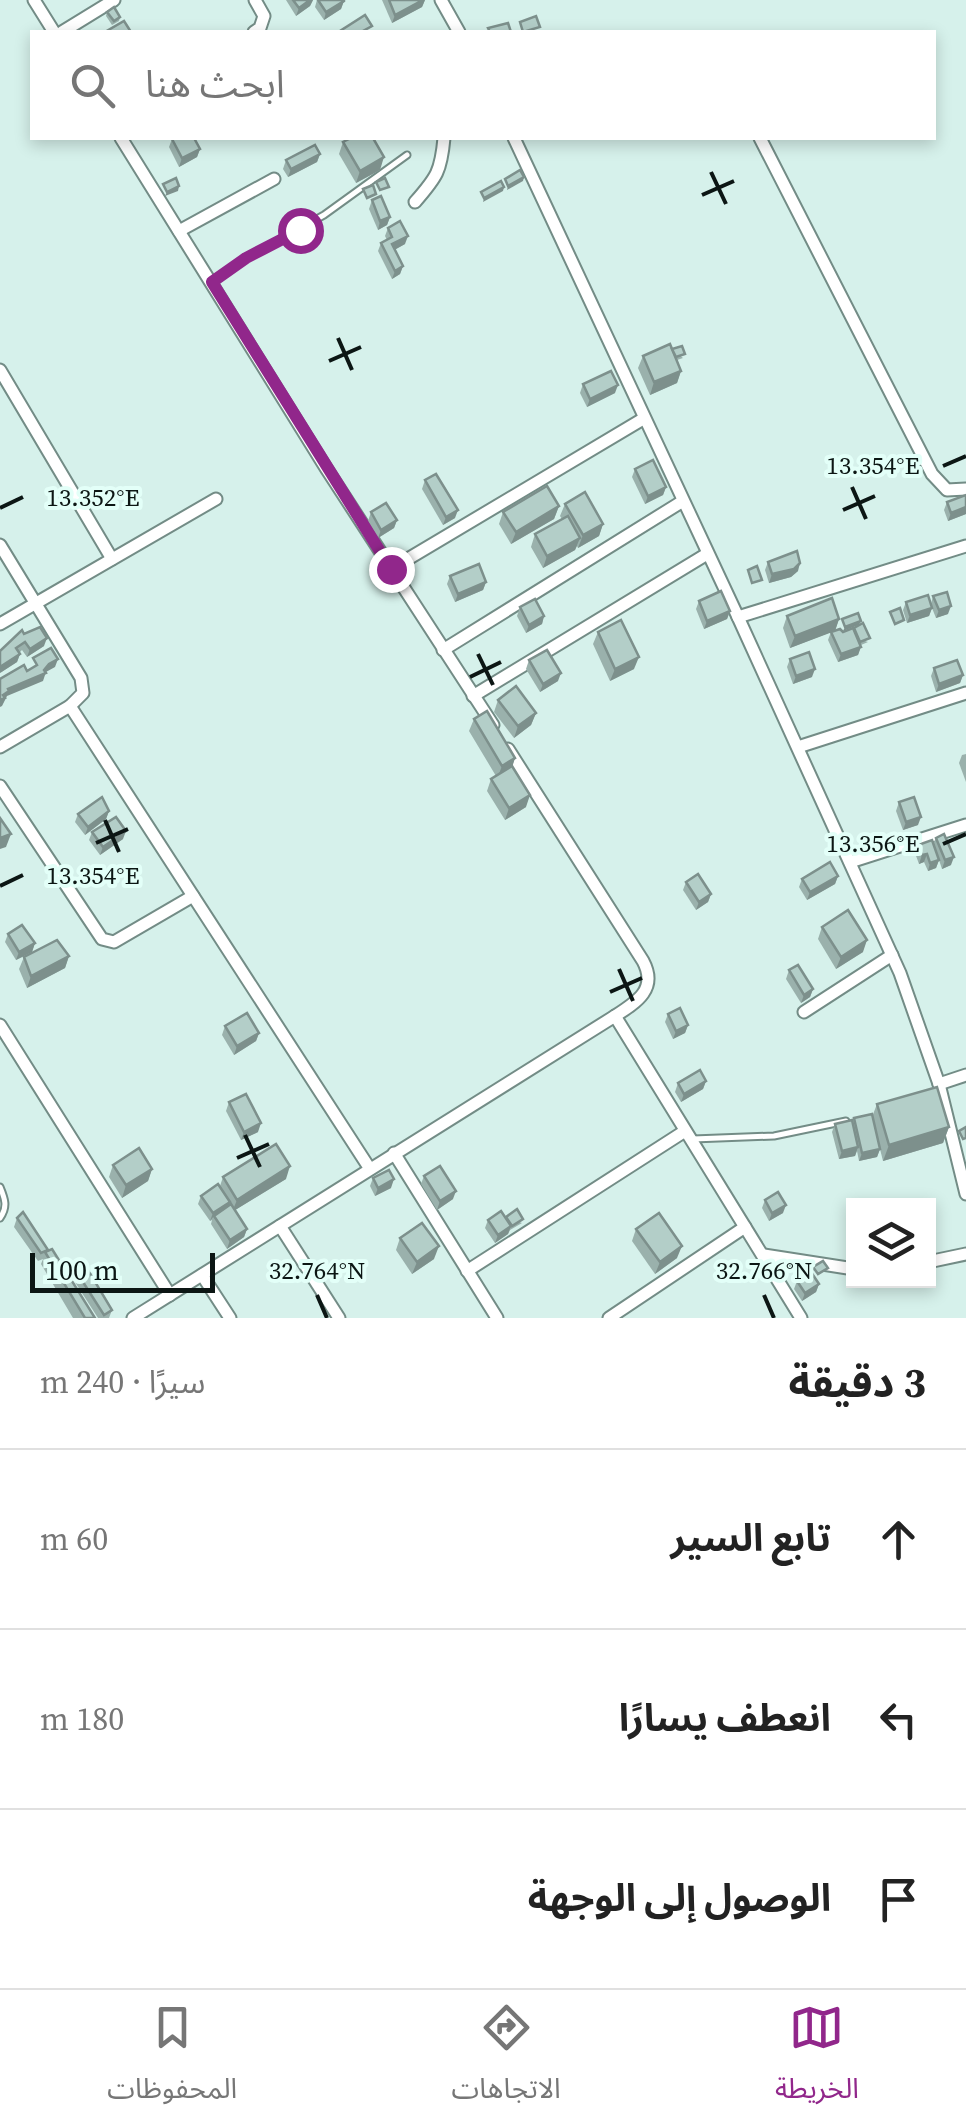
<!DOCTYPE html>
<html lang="ar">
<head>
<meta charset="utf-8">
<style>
  :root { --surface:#fff; --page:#f2f2f2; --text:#222; --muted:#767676; --line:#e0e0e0; --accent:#91278b }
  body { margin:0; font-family:"Source Serif 4","Noto Sans Arabic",serif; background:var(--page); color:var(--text); direction:rtl }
  .controls { position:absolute; right:30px; bottom:30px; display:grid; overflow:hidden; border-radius:0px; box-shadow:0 5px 15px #0003 }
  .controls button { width:90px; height:90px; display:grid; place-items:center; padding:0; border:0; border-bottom:2px solid var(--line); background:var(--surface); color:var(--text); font:50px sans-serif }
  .scale { position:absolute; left:30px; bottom:25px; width:185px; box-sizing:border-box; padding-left:10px; border:5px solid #0c1614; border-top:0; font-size:28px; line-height:35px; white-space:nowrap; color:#0c1614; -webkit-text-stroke:8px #e3fff8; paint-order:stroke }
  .stop { position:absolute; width:30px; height:30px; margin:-22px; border:8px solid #91278b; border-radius:50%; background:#fff }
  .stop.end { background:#91278b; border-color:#fff; box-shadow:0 2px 10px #0008 }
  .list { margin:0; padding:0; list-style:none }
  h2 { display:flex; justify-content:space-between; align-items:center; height:130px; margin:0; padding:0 40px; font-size:42px }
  h2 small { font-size:32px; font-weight:400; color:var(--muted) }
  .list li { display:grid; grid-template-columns:65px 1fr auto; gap:30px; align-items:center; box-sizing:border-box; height:180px; padding:0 40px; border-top:2px solid var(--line) }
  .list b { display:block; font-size:38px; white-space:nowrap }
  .list em { font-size:32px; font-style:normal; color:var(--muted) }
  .icon { flex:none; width:55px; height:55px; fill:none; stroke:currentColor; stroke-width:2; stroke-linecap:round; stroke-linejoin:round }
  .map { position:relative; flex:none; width:966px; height:1318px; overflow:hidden; direction:ltr }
  .search { position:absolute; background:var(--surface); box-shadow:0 5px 15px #0003; left:30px; right:30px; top:30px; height:110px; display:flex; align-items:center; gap:25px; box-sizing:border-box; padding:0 35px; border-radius:0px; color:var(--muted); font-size:38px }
  .sheet { height:670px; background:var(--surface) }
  nav { display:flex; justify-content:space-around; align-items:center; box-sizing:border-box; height:140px; border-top:2px solid var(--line); background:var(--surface); font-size:28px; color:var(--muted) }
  nav a { display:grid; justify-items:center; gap:5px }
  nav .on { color:var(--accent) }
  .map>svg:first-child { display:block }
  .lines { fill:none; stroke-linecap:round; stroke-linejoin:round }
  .lane-casing { stroke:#738c86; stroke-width:9 }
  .street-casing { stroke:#738c86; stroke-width:15 }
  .lane { stroke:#fff; stroke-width:5 }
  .street { stroke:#fff; stroke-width:11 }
  .wall { fill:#9ab1ac }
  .shaded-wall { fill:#7d908c }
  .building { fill:#b3cec8; stroke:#7d908c; stroke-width:2.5 }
  .route { stroke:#91278b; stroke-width:12 }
  .ticks { fill:none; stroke:#0c1614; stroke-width:4 }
  .ticks-label { font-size:25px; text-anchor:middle; fill:#0c1614; stroke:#e3fff8; stroke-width:8; stroke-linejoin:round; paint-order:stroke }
</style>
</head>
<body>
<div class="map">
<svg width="966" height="1318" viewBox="0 0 966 1318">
  <rect width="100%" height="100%" fill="#d6f1eb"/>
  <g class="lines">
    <!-- lane casing -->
    <g class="lane-casing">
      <g id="lane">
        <path d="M212,282L246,258L324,215L407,155"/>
        <path d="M693,1139L774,1136L846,1121"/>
        <path d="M0,1187C5,1199 8,1207 0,1218"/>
      </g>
    </g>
    <!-- street casing -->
    <g class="street-casing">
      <g id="street">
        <path d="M34,0L54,32"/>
        <path d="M441,0L459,32"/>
        <path d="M62,32L114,0"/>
        <path d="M254,32L260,28L264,16L255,0"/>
        <path d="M121,138L326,468L493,725"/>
        <path d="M514,138L738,617L900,973L939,1084L966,1194"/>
        <path d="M760,138L932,474L947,490L966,489"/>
        <path d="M415,202C437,177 441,171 444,138"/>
        <path d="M179,231L274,179"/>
        <path d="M0,370L112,559"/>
        <path d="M0,545L81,678L83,693L70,706"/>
        <path d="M391,569L643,419"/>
        <path d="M738,617L966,546"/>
        <path d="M0,624L216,499"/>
        <path d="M443,650L683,501"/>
        <path d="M473,696L707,554"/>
        <path d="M0,747L70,706L370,1169"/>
        <path d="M798,747L966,693"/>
        <path d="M0,786L102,939L114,942L193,896"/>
        <path d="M850,862L966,825"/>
        <path d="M804,1012L892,955"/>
        <path d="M615,1016L801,1318"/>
        <path d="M0,1025L170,1295"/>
        <path d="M939,1084L966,1075"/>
        <path d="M394,1153L497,1318"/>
        <path d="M280,1226L339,1318"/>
        <path d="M764,1255L854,1269"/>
        <path d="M928,1262L966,1254"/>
        <path d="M467,1271L685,1131"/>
        <path d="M202,1275L230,1318"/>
        <path d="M133,1318L615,1016C637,1002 658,989 643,961L508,749"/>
        <path d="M609,1318L745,1227"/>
      </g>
    </g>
    <!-- lane -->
    <use href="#lane" class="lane"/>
    <!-- street -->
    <use href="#street" class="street"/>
  </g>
  <!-- wall -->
  <g class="wall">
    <path d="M286,0H313L310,6L296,16Z"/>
    <path d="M317,0H344L341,9L324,20L315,7Z"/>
    <path d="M382,0H425L422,7L392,23Z"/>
    <path d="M107,12L120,17L119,21L112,25L106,16Z"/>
    <path d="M172,139L200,149L197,157L179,167L169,147Z"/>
    <path d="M343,142L380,170L356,183L339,154Z"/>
    <path d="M320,154L317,162L288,177L283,169L286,160Z"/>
    <path d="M372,200L390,217L387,225L378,230L369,209Z"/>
    <path d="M388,228L405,244L394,250L403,266L400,274L392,279L378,251L381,243L387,240L385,236Z"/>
    <path d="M672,349L683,358L677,360L681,371L677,383L650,395L638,368L643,356Z"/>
    <path d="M583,384L615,393L587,407L580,393Z"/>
    <path d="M635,469L666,487L663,495L645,504L632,477Z"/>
    <path d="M425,480L455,518L443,525L422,489Z"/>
    <path d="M966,495V514L948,521L944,510L947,502Z"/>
    <path d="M565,504L603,524L599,536L578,548L577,546L575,550L543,568L531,547L535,534L562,519L560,516Z"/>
    <path d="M559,506L554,519L511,544L499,524L503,512Z"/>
    <path d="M371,512L397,520L394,528L378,538L368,521Z"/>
    <path d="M768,562L798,571L791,577L769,583L765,570Z"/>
    <path d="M450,576L486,582L483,590L455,602L447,584Z"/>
    <path d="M933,596L948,614L936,618L932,608L929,616L907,623L903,610L906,602L931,604Z"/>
    <path d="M699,601L730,611L727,619L704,629L696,609Z"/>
    <path d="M520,607L544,616L542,624L526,633L517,616Z"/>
    <path d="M787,616L839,619L835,631L868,642L861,645L858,655L838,662L828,640L831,632L790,648L783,628Z"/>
    <path d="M598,632L634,669L610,681L593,644Z"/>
    <path d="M24,634L44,646L27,657L22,650L19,653L20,654L17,662L0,673Z"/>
    <path d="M790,659L812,677L793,684L787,667Z"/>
    <path d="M529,660L558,681L540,692L526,669Z"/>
    <path d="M934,668L963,675L960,683L936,692L931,676Z"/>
    <path d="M498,700L536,713L531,725L514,738L494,712Z"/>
    <path d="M474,719L515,758L512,766L526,807L505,820L487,791L491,779L496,776L469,731Z"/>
    <path d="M966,754V782L959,763L962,755Z"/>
    <path d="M899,802L918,825L903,830L896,811Z"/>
    <path d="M109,811L106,819L85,835L75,822L78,814Z"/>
    <path d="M92,832L123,839L100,855L89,840Z"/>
    <path d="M936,838L951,865L942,869L939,860L936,868L928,871L924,862L919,864L915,853L918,845L933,844Z"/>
    <path d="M838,876L835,884L807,900L799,887L802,879Z"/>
    <path d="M686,882L711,894L708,902L696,910L683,890Z"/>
    <path d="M822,927L863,952L836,969L818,939Z"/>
    <path d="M8,934L35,943L32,952L16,960L5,942Z"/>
    <path d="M69,956L65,968L27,988L19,969L24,957Z"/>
    <path d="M789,970L813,989L810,997L801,1003L786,979Z"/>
    <path d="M668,1014L688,1025L685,1033L673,1039L665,1022Z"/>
    <path d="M225,1026L259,1033L256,1041L234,1055L222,1035Z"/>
    <path d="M706,1081L703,1089L681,1102L675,1092L678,1083Z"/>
    <path d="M229,1102L258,1132L241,1140L226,1111Z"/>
    <path d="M877,1104L949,1127L943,1143L883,1161L880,1149L877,1157L859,1161L857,1151L855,1156L839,1159L832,1132L835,1124L852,1123L854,1118L872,1117Z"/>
    <path d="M113,1165L152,1169L148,1181L122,1198L109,1177Z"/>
    <path d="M424,1176L453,1199L437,1210L421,1184Z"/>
    <path d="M223,1177L286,1179L235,1210L247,1229L244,1237L227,1249L211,1224L212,1220L210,1221L198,1204L201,1196L220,1186Z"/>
    <path d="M373,1178L391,1188L375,1196L370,1186Z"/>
    <path d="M765,1200L783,1213L769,1221L762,1208Z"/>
    <path d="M23,1212L95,1318H73L41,1264L43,1259L38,1261L14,1227L17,1218Z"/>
    <path d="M506,1217L522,1223L510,1230L508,1234L495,1243L485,1228L488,1220Z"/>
    <path d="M636,1229L677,1258L655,1274L632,1241Z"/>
    <path d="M400,1238L434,1259L412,1274L396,1250Z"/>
    <path d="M76,1271L112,1310L109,1318H98L73,1279Z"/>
    <path d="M797,1281L819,1284L816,1292L802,1301L794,1289Z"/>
  </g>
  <!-- shaded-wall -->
  <g class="shaded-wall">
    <path d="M310,0H313L310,6L296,16L299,8Z"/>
    <path d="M423,0H425L422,7L392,23L395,15Z"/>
    <path d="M344,1L341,9L324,20L326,12Z"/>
    <path d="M200,149L197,157L179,167L182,158Z"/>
    <path d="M320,154L317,162L288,177L291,169Z"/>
    <path d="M384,157L380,170L356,183L360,171Z"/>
    <path d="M524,177L523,181L507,190L508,186Z"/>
    <path d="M179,186L178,191L165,196L167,192Z"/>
    <path d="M504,187L503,191L483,202L484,198Z"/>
    <path d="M390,217L387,225L378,230L380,221Z"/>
    <path d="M408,236L405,244L389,253L392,244Z"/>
    <path d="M403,266L400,274L392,279L395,271Z"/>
    <path d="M681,371L677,383L650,395L654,382Z"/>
    <path d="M618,385L615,393L587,407L590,399Z"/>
    <path d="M666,487L663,495L645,504L648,496Z"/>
    <path d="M559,506L554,519L511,544L516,532Z"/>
    <path d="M966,507V514L948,521L951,513Z"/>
    <path d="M458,510L455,518L443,525L446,517Z"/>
    <path d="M397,520L394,528L378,538L381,530Z"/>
    <path d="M603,524L599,536L578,548L583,535Z"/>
    <path d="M580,538L575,550L543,568L547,556Z"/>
    <path d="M800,563L798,571L791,577L769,583L772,574Z"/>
    <path d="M486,582L483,590L455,602L458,594Z"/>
    <path d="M951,606L948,614L936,618L939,610Z"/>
    <path d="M932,608L929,616L907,623L910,615Z"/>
    <path d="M730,611L727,619L704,629L707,621Z"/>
    <path d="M544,616L542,624L526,633L529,625Z"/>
    <path d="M839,619L835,631L790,648L795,636Z"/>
    <path d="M861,621L859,625L843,631L845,627Z"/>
    <path d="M47,638L44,646L27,657L30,649Z"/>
    <path d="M861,647L858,655L838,662L841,654Z"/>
    <path d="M20,654L17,662L0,673V667Z"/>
    <path d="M639,657L634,669L610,681L615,669Z"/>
    <path d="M58,659L55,667L46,672L43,681L7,696L2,706L0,707V700L8,689L44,670L49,664Z"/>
    <path d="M815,669L812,677L793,684L796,676Z"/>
    <path d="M561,673L558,681L540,692L543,684Z"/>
    <path d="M963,675L960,683L936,692L939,684Z"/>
    <path d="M536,713L531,725L514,738L518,726Z"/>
    <path d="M515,758L511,771L497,779L502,766Z"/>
    <path d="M530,795L526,807L505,820L509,808Z"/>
    <path d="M109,811L106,819L85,835L88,827Z"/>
    <path d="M921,817L918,825L903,830L906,822Z"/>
    <path d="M126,831L123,839L100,855L103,847Z"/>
    <path d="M11,834L6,847L0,849V838Z"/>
    <path d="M927,854L924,862L919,864L922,855Z"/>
    <path d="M954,857L951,865L942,869L945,860Z"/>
    <path d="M939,860L936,868L928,871L930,863Z"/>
    <path d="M838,876L835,884L807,900L810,892Z"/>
    <path d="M711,894L708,902L696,910L699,902Z"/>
    <path d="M867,940L863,952L836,969L841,957Z"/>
    <path d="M35,943L32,952L16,960L19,952Z"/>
    <path d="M69,956L65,968L27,988L31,976Z"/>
    <path d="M813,989L810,997L801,1003L804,995Z"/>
    <path d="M688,1025L685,1033L673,1039L676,1031Z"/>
    <path d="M259,1033L256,1041L234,1055L237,1046Z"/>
    <path d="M706,1081L703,1089L681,1102L684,1094Z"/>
    <path d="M261,1123L258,1132L241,1140L244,1132Z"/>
    <path d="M949,1127L943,1143L883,1161L889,1145Z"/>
    <path d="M858,1147L855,1156L839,1159L842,1151Z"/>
    <path d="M880,1149L877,1157L859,1161L862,1153Z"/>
    <path d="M290,1166L286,1179L232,1212L237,1200Z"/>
    <path d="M152,1169L148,1181L122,1198L126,1185Z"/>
    <path d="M394,1179L391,1188L375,1196L378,1188Z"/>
    <path d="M456,1191L453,1199L437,1210L440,1201Z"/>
    <path d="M230,1202L227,1210L214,1216L210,1221L213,1213Z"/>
    <path d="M786,1205L783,1213L769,1221L772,1213Z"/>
    <path d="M511,1226L508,1234L495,1243L498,1235Z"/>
    <path d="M247,1229L244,1237L227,1249L230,1240Z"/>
    <path d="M439,1246L434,1259L412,1274L417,1262Z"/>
    <path d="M682,1246L677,1258L655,1274L660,1262Z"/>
    <path d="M819,1284L816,1292L802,1301L805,1293Z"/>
  </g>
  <!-- building -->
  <g class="building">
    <path d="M293,0H310L299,8Z"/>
    <path d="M318,0H344V1L326,12Z"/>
    <path d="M389,0H423L395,15Z"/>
    <path d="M114,7L120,17L114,21L107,12Z"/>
    <path d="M365,15L372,26L361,32H341L340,31Z"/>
    <path d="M536,16L540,27L523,32L520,22Z"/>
    <path d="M124,21L131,32H105Z"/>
    <path d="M508,23L511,32H490L488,28Z"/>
    <path d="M175,138H194L200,149L182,158L172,139Z"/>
    <path d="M351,138H373L384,157L360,171L343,142Z"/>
    <path d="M315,145L320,154L291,169L286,160Z"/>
    <path d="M520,170L524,177L508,186L505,179Z"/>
    <path d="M176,178L179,186L167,192L163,184Z"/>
    <path d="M385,178L389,187L380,190L376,182Z"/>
    <path d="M501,181L504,187L484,198L481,192Z"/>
    <path d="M373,185L376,194L367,198L363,189Z"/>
    <path d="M381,196L390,217L380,221L372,200Z"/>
    <path d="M400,221L408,236L392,244L403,266L395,271L381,243L392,237L388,228Z"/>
    <path d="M670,344L681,371L654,382L643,356Z"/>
    <path d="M682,346L685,354L676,357L672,349Z"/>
    <path d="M611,371L618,385L590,399L583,384Z"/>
    <path d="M653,460L666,487L648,496L635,469Z"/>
    <path d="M436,474L458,510L446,517L425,480Z"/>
    <path d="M547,486L559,506L516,532L503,512Z"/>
    <path d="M585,492L603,524L583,535L565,504Z"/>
    <path d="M966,495V507L951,513L947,502Z"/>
    <path d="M386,503L397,520L381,530L371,512Z"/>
    <path d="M568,516L580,538L547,556L535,534Z"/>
    <path d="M797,551L800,563L794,569L772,574L768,562Z"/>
    <path d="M479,564L486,582L458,594L450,576Z"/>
    <path d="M757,566L762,580L752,583L748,570Z"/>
    <path d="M721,591L730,611L707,621L699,601Z"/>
    <path d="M947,592L951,606L939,610L933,596Z"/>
    <path d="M928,595L932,608L910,615L906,602Z"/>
    <path d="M832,598L839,619L795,636L787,616Z"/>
    <path d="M535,599L544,616L529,625L520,607Z"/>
    <path d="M900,608L904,620L895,624L890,612Z"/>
    <path d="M858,613L861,621L845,627L842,619Z"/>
    <path d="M621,620L639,657L615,669L598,632Z"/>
    <path d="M863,623L870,638L860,642L854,628Z"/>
    <path d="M40,627L47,638L30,649L25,642L16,648L20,654L0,667V651L22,630L24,634Z"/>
    <path d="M853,628L861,647L841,654L831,632L840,629L843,632Z"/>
    <path d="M51,648L58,659L49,664L44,670L46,673L8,689L9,691L3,695L5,698L0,700V679L24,665L27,671L37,665L33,658Z"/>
    <path d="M547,650L561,673L543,684L529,660Z"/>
    <path d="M809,652L815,669L796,676L790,659Z"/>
    <path d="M957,660L963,675L939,684L934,668Z"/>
    <path d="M516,686L536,713L518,726L498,700Z"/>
    <path d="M487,711L515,758L502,766L474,719Z"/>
    <path d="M512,766L530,795L509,808L491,779Z"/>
    <path d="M102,797L109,811L88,827L78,814Z"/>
    <path d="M914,797L921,817L906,822L899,802Z"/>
    <path d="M116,817L126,831L103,847L92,832Z"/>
    <path d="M0,818L11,834L0,838Z"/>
    <path d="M944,834L954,857L945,860L936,838Z"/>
    <path d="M932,840L939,860L930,863L927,854L922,855L918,845Z"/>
    <path d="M830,862L838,876L810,892L802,879Z"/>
    <path d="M698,874L711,894L699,902L686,882Z"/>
    <path d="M848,910L867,940L841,957L822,927Z"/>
    <path d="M22,925L35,943L19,952L8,934Z"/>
    <path d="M57,940L69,956L31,976L24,957Z"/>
    <path d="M798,965L813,989L804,995L789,970Z"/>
    <path d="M680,1008L688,1025L676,1031L668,1014Z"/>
    <path d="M247,1013L259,1033L237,1046L225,1026Z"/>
    <path d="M700,1070L706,1081L684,1094L678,1083Z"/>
    <path d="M937,1087L949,1127L889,1145L877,1104Z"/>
    <path d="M246,1094L261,1123L244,1132L229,1102Z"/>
    <path d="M872,1114L880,1149L862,1153L854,1118Z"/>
    <path d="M852,1120L858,1147L842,1151L835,1124Z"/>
    <path d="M966,1127V1138L963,1139L959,1131Z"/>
    <path d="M276,1144L290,1166L237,1200L223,1177Z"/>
    <path d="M139,1148L152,1169L126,1185L113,1165Z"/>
    <path d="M440,1166L456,1191L440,1201L424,1176Z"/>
    <path d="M389,1170L394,1179L378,1188L373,1178Z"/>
    <path d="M218,1184L230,1202L213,1213L201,1196Z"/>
    <path d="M778,1192L786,1205L772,1213L765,1200Z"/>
    <path d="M231,1204L247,1229L230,1240L214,1216Z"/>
    <path d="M517,1209L523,1219L512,1226L506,1217Z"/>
    <path d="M501,1211L511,1226L498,1235L488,1220Z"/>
    <path d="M23,1212L48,1250L41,1253L17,1218Z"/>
    <path d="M659,1213L682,1246L660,1262L636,1229Z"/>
    <path d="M422,1223L439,1246L417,1262L400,1238Z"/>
    <path d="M52,1249L95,1318H85L45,1252Z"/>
    <path d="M823,1261L828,1268L818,1274L813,1267Z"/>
    <path d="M85,1265L112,1310L104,1315L76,1271Z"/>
    <path d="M811,1272L819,1284L805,1293L797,1281Z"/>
  </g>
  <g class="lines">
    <!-- route -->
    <path class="route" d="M300,230L246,258L212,282L391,569"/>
  </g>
  <!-- ticks -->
  <path class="ticks" d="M711,172L726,204M702,195L734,181M338,338L352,370M329,361L361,347M943,466L966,456M852,487L866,519M0,508L23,497M843,510L875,496M478,654L493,685M470,677L501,662M105,820L119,852M96,843L128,829M943,844L966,834M0,886L23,875M619,969L633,1001M610,992L642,978M245,1135L260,1167M237,1158L269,1144M317,1295L327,1318M764,1295L774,1318"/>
  <g class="ticks-label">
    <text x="873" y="474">13.354°E</text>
    <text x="93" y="506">13.352°E</text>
    <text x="873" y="852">13.356°E</text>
    <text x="93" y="884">13.354°E</text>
    <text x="317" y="1279">32.764°N</text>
    <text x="764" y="1279">32.766°N</text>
  </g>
</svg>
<div class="controls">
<button><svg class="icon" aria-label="layers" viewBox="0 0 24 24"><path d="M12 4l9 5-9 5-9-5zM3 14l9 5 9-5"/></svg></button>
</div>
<div class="scale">100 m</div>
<div class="stop" style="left:300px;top:230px"></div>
<div class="stop end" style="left:391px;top:569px"></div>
<div class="search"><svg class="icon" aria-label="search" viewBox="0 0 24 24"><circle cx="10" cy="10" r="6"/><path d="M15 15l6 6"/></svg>ابحث هنا</div>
</div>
<section class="sheet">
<h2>3 دقيقة<small>سيرًا · 240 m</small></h2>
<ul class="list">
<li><svg class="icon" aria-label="ahead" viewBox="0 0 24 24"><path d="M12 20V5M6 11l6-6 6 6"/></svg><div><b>تابع السير</b></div><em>60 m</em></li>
<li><svg class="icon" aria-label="left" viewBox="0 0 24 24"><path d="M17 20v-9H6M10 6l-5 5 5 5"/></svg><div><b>انعطف يسارًا</b></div><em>180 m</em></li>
<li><svg class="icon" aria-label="arrive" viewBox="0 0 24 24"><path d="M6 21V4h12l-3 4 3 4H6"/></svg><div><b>الوصول إلى الوجهة</b></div></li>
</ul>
</section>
<nav>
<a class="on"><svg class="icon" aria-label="map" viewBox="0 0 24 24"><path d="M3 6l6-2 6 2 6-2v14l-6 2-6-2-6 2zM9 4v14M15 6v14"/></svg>الخريطة</a>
<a><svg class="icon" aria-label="directions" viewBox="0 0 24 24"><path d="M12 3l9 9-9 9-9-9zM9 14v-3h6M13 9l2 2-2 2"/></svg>الاتجاهات</a>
<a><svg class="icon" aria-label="saved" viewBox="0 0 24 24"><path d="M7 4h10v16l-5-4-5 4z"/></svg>المحفوظات</a>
</nav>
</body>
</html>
